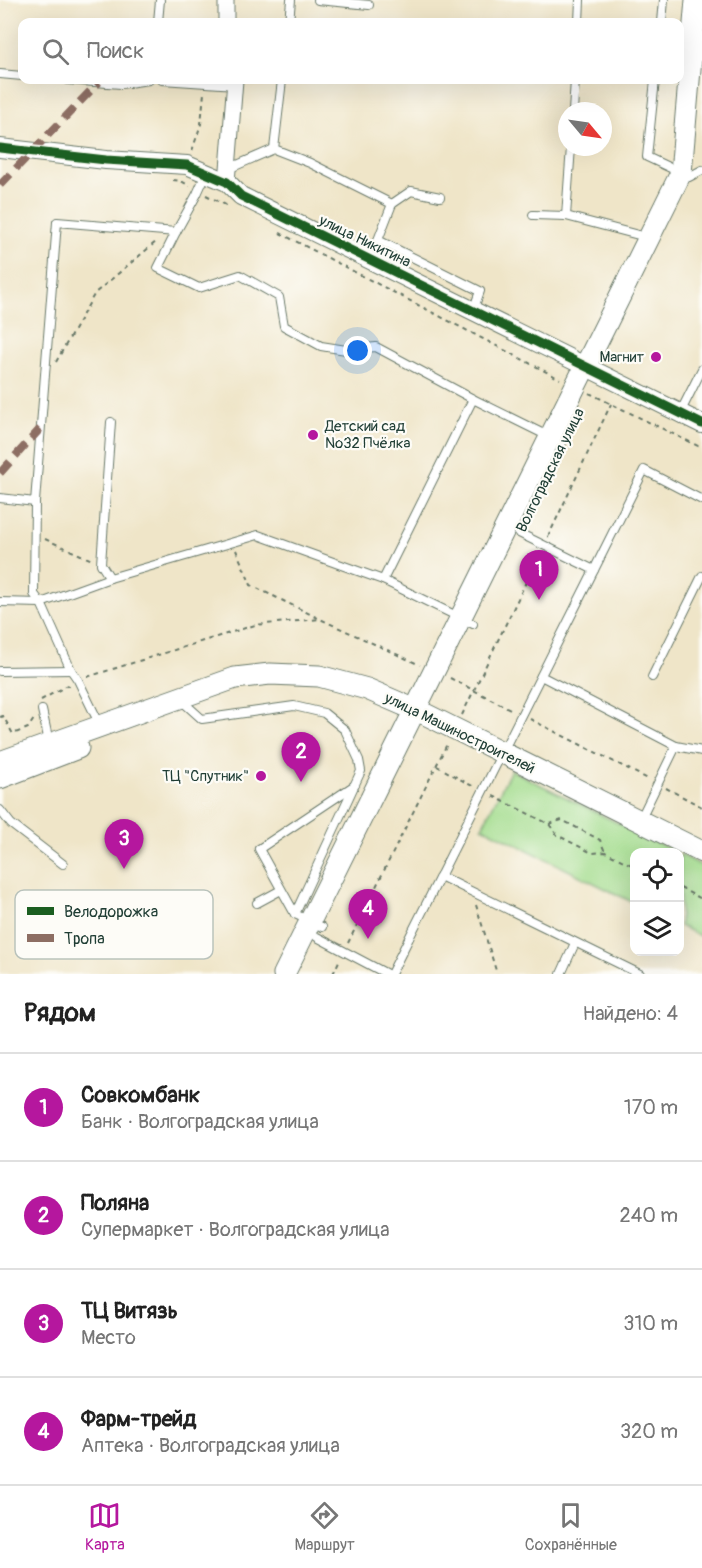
<!DOCTYPE html>
<html lang="ru">
<head>
<meta charset="utf-8">
<style>
  :root { --surface:#fff; --page:#f2f2f2; --text:#222; --muted:#767676; --line:#e0e0e0; --accent:#b5179e }
  body { margin:0; font-family:Pangolin,sans-serif; background:var(--page); color:var(--text) }
  .controls { position:absolute; right:18px; bottom:18px; display:grid; overflow:hidden; border-radius:12px; box-shadow:0 6px 24px #0002 }
  .controls button { width:54px; height:54px; display:grid; place-items:center; padding:0; border:0; border-bottom:2px solid var(--line); background:var(--surface); color:var(--text); font:30px sans-serif }
  .compass { position:absolute; left:558px; top:102px; width:54px; height:54px; border-radius:50%; background:var(--surface); box-shadow:0 6px 24px #0002; rotate:119deg }
  .you { position:absolute; left:358px; top:351px; width:21px; height:21px; margin:-15px; border:4px solid #fff; border-radius:50%; background:#1a73e8; box-shadow:0 0 0 9px #1a73e833 }
  .badge { display:grid; place-items:center; width:39px; height:39px; border-radius:50%; background:var(--accent); color:#fff; font-size:20px; font-weight:700 }
  .pin { position:absolute; translate:-50% -50px; filter:drop-shadow(0 2px 3px #0008) }
  .pin::after { content:''; position:absolute; top:32px; width:21px; height:18px; background:inherit; clip-path:polygon(0 0,100% 0,50% 100%) }
  .list { margin:0; padding:0; list-style:none }
  h2 { display:flex; justify-content:space-between; align-items:center; height:78px; margin:0; padding:0 24px; font-size:26px }
  h2 small { font-size:20px; font-weight:400; color:var(--muted) }
  .list li { display:grid; grid-template-columns:39px 1fr auto; gap:18px; align-items:center; box-sizing:border-box; height:108px; padding:0 24px; border-top:2px solid var(--line) }
  .list b { display:block; font-size:22px; white-space:nowrap }
  .list p { margin:0; font-size:20px; white-space:nowrap; color:var(--muted) }
  .list em { font-size:20px; font-style:normal; color:var(--muted) }
  .icon { flex:none; width:33px; height:33px; fill:none; stroke:currentColor; stroke-width:2; stroke-linecap:round; stroke-linejoin:round }
  .map { position:relative; flex:none; width:702px; height:974px; overflow:hidden }
  .search { position:absolute; background:var(--surface); box-shadow:0 6px 24px #0002; left:18px; right:18px; top:18px; height:66px; display:flex; align-items:center; gap:15px; box-sizing:border-box; padding:0 21px; border-radius:12px; color:var(--muted); font-size:22px }
  .sheet { height:510px; background:var(--surface) }
  nav { display:flex; justify-content:space-around; align-items:center; box-sizing:border-box; height:84px; border-top:2px solid var(--line); background:var(--surface); font-size:16px; color:var(--muted) }
  nav a { display:grid; justify-items:center; gap:3px }
  nav .on { color:var(--accent) }
  .map>svg:first-child { display:block }
  .green { fill:#a4dd8f; stroke:#628d62; stroke-width:1.5 }
  .lines { fill:none; stroke-linecap:round; stroke-linejoin:round }
  .service-casing { stroke:#687868; stroke-width:10 }
  .minor-casing { stroke:#687868; stroke-width:17 }
  .tertiary-casing { stroke:#687868; stroke-width:20 }
  .secondary-casing { stroke:#687868; stroke-width:23 }
  .path { stroke:#687868; stroke-width:2; stroke-dasharray:4.5 4.5; stroke-linecap:butt }
  .service { stroke:#fff; stroke-width:8 }
  .minor { stroke:#fff; stroke-width:15 }
  .tertiary { stroke:#fff; stroke-width:18 }
  .secondary { stroke:#fff; stroke-width:21 }
  .quiet { stroke:#8d6e63; stroke-width:8; stroke-dasharray:15 8; stroke-linecap:butt }
  .cycleway-casing { stroke:#fdfcf7; stroke-width:13 }
  .cycleway { stroke:#1b5e20; stroke-width:9 }
  .poi-dot { fill:#b5179e; stroke:#fdfcf7; stroke-width:2 }
  .labels { text-anchor:middle; stroke-width:4.5; stroke-linejoin:round; paint-order:stroke }
  .street-label { font-size:15px; fill:#1f3d34; stroke:#fdfcf7 }
  .poi-label { font-size:15px; fill:#1f3d34; stroke:#fdfcf7; text-anchor:end }
  .key { fill:#fdfcf7; stroke:#bac3bc; stroke-width:1.5 }
  .key-label { font-size:16px; fill:#1f3d34 }
</style>
</head>
<body>
<div class="map">
<svg width="702" height="974" viewBox="0 0 702 974">
  <rect width="100%" height="100%" fill="#fdfcf7"/>
  <filter id="ink" filterUnits="userSpaceOnUse"><feTurbulence type="fractalNoise" baseFrequency=".0167" numOctaves="2"/><feDisplacementMap in="SourceGraphic" scale="12" xChannelSelector="R" yChannelSelector="G"/><feConvolveMatrix kernelMatrix="1 2 1 2 8 2 1 2 1" color-interpolation-filters="sRGB"/></filter>
  <filter id="wash" filterUnits="userSpaceOnUse"><feTurbulence type="fractalNoise" baseFrequency=".008" numOctaves="4" result="noise"/><feDisplacementMap in="SourceGraphic" scale="24" xChannelSelector="R" yChannelSelector="G"/><feGaussianBlur stdDeviation="1.35" result="paint"/><feColorMatrix in="noise" values="0 0 0 0 0 0 0 0 0 0 0 0 0 0 0 0 0 1.4 0 .05"/><feComposite in="paint" operator="in"/></filter>
  <g filter="url(#wash)">
    <rect width="100%" height="100%" fill="#efe5c8"/>
    <!-- green -->
    <g class="green">
      <path d="M511,770L676,852H634V903L482,827Z"/>
      <path d="M680,854L702,866V937L680,926Z"/>
    </g>
  </g>
  <g filter="url(#ink)">
    <g class="lines">
      <!-- service casing -->
      <g class="service-casing">
        <g id="service">
          <path d="M318,0L369,5"/>
          <path d="M158,22L160,0"/>
          <path d="M289,22L291,0"/>
          <path d="M579,22L580,0"/>
          <path d="M662,22L664,0"/>
          <path d="M0,74L22,76"/>
          <path d="M68,80L121,84L149,80"/>
          <path d="M162,80L236,85"/>
          <path d="M655,80L647,157L679,172"/>
          <path d="M573,111L575,80"/>
          <path d="M274,149L282,80"/>
          <path d="M228,169L274,149L310,163L392,204L378,240L367,259"/>
          <path d="M689,177L702,170"/>
          <path d="M392,204L411,191L440,197"/>
          <path d="M533,215L566,216L646,237"/>
          <path d="M566,216L571,147"/>
          <path d="M176,232L158,268L199,288L240,275L279,297L284,326L321,346L346,350L376,347L473,399"/>
          <path d="M378,240L480,291L473,311"/>
          <path d="M680,413L702,369"/>
          <path d="M0,498L35,502"/>
          <path d="M594,570L644,470L702,500"/>
          <path d="M110,578L101,564L111,422"/>
          <path d="M383,580L473,399L562,443"/>
          <path d="M0,602L41,603L110,578L258,535L383,580L473,624"/>
          <path d="M0,671L71,670"/>
          <path d="M541,676L676,746"/>
          <path d="M652,677L702,576"/>
          <path d="M182,701L202,719L294,706L324,713L345,730L359,760L361,771L295,914"/>
          <path d="M42,710L49,742"/>
          <path d="M100,725L78,680L71,670L41,603L34,594L35,502L57,222L176,232L197,194L206,174"/>
          <path d="M0,810L11,824L63,864"/>
          <path d="M640,820L676,746L702,751"/>
          <path d="M440,876L640,974"/>
          <path d="M257,903L281,890"/>
          <path d="M322,927L295,914L259,849L355,785"/>
          <path d="M317,937L387,974"/>
          <path d="M391,974L594,570L519,533"/>
          <path d="M561,974L575,943"/>
        </g>
      </g>
      <!-- minor casing -->
      <g class="minor-casing">
        <g id="minor">
          <path d="M226,0V22"/>
          <path d="M227,182L235,80"/>
        </g>
      </g>
      <!-- tertiary casing -->
      <g class="tertiary-casing">
        <path id="tertiary" d="M0,148L106,160L187,165L227,182L241,196L702,424"/>
      </g>
      <!-- secondary casing -->
      <g class="secondary-casing">
        <g id="secondary">
          <path d="M0,762L235,678L270,674L319,676L367,689L427,715L702,852"/>
          <path d="M0,778L78,748"/>
          <path d="M284,974L681,173L696,0"/>
        </g>
      </g>
      <!-- path -->
      <g class="path">
        <path d="M192,151L201,124L204,93"/>
        <path d="M173,180L181,181L190,186"/>
        <path d="M206,195L230,207"/>
        <path d="M280,233L560,379"/>
        <path d="M56,362L95,293L157,241"/>
        <path d="M589,393L702,448"/>
        <path d="M548,537L611,404"/>
        <path d="M45,539L92,560"/>
        <path d="M236,550L251,585L320,619"/>
        <path d="M87,677L255,625L320,619L420,665"/>
        <path d="M450,678L514,711"/>
        <path d="M41,700L70,684"/>
        <path d="M462,715L540,553"/>
        <path d="M0,717L3,716L13,734L28,728L34,719"/>
        <path d="M530,719L650,780"/>
        <path d="M437,766L474,787"/>
        <path d="M666,788L702,807"/>
        <path d="M493,796L549,824L557,835L592,853L605,852L634,866"/>
        <path d="M549,824L562,820L600,840L605,852"/>
        <path d="M680,888L702,899"/>
        <path d="M476,905L497,974"/>
        <path d="M348,943L447,744"/>
        <path d="M333,974L340,959"/>
      </g>
      <!-- service -->
      <use href="#service" class="service"/>
      <!-- minor -->
      <use href="#minor" class="minor"/>
      <!-- tertiary -->
      <use href="#tertiary" class="tertiary"/>
      <!-- secondary -->
      <use href="#secondary" class="secondary"/>
      <!-- quiet -->
      <g class="quiet">
        <path d="M0,185L99,82"/>
        <path d="M0,473L40,429"/>
      </g>
      <!-- cycleway casing -->
      <g class="cycleway-casing">
        <path id="cycleway" d="M0,148L106,160L187,165L227,182L241,196L702,424"/>
      </g>
      <!-- cycleway -->
      <use href="#cycleway" class="cycleway"/>
    </g>
  </g>
  <!-- markers -->
  <g class="poi-dot">
    <circle cx="656" cy="357" r="6"/>
    <circle cx="313" cy="435" r="6"/>
    <circle cx="261" cy="776" r="6"/>
  </g>
  <g class="labels">
    <!-- street labels -->
    <g class="street-label">
      <text transform="translate(365 241) rotate(26)" y="5">улица Никитина</text>
      <text transform="translate(550 470) rotate(-64)" y="5">Волгоградская улица</text>
      <text transform="translate(460 733) rotate(26)" y="5">улица Машиностроителей</text>
    </g>
    <!-- poi labels -->
    <g class="poi-label">
      <text x="644" y="362">Магнит</text>
      <text x="325" y="431" text-anchor="start">Детский сад<tspan x="325" dy="17">№32 Пчёлка</tspan></text>
      <text x="249" y="781">ТЦ "Спутник"</text>
    </g>
  </g>
  <!-- legend -->
  <rect x="15" y="890" width="198" height="69" rx="9" class="key"/>
  <rect x="27" y="907" width="27" height="8" fill="#1b5e20"/>
  <rect x="27" y="934" width="27" height="8" fill="#8d6e63"/>
  <g class="key-label">
    <text x="64" y="917">Велодорожка</text>
    <text x="64" y="944">Тропа</text>
  </g>
</svg>
<div class="controls">
<button><svg class="icon" aria-label="locate" viewBox="0 0 24 24"><circle cx="12" cy="12" r="6"/><path d="M12 2v4M12 18v4M2 12h4M18 12h4"/></svg></button>
<button><svg class="icon" aria-label="layers" viewBox="0 0 24 24"><path d="M12 4l9 5-9 5-9-5zM3 14l9 5 9-5"/></svg></button>
</div>
<svg class="compass" viewBox="-18 -18 36 36"><path d="M0-13l5 13h-10z" fill="#e53935"/><path d="M0 13l5-13h-10z" fill="#767676"/></svg>
<div class="you"></div>
<div class="pin badge" style="left:539px;top:600px">1</div>
<div class="pin badge" style="left:301px;top:782px">2</div>
<div class="pin badge" style="left:124px;top:869px">3</div>
<div class="pin badge" style="left:368px;top:939px">4</div>
<div class="search"><svg class="icon" aria-label="search" viewBox="0 0 24 24"><circle cx="10" cy="10" r="6"/><path d="M15 15l6 6"/></svg>Поиск</div>
</div>
<section class="sheet">
<h2>Рядом<small>Найдено: 4</small></h2>
<ul class="list">
<li><span class="badge">1</span><div><b>Совкомбанк</b><p>Банк · Волгоградская улица</p></div><em>170 m</em></li>
<li><span class="badge">2</span><div><b>Поляна</b><p>Супермаркет · Волгоградская улица</p></div><em>240 m</em></li>
<li><span class="badge">3</span><div><b>ТЦ Витязь</b><p>Место</p></div><em>310 m</em></li>
<li><span class="badge">4</span><div><b>Фарм-трейд</b><p>Аптека · Волгоградская улица</p></div><em>320 m</em></li>
</ul>
</section>
<nav>
<a class="on"><svg class="icon" aria-label="map" viewBox="0 0 24 24"><path d="M3 6l6-2 6 2 6-2v14l-6 2-6-2-6 2zM9 4v14M15 6v14"/></svg>Карта</a>
<a><svg class="icon" aria-label="directions" viewBox="0 0 24 24"><path d="M12 3l9 9-9 9-9-9zM9 14v-3h6M13 9l2 2-2 2"/></svg>Маршрут</a>
<a><svg class="icon" aria-label="saved" viewBox="0 0 24 24"><path d="M7 4h10v16l-5-4-5 4z"/></svg>Сохранённые</a>
</nav>
</body>
</html>
